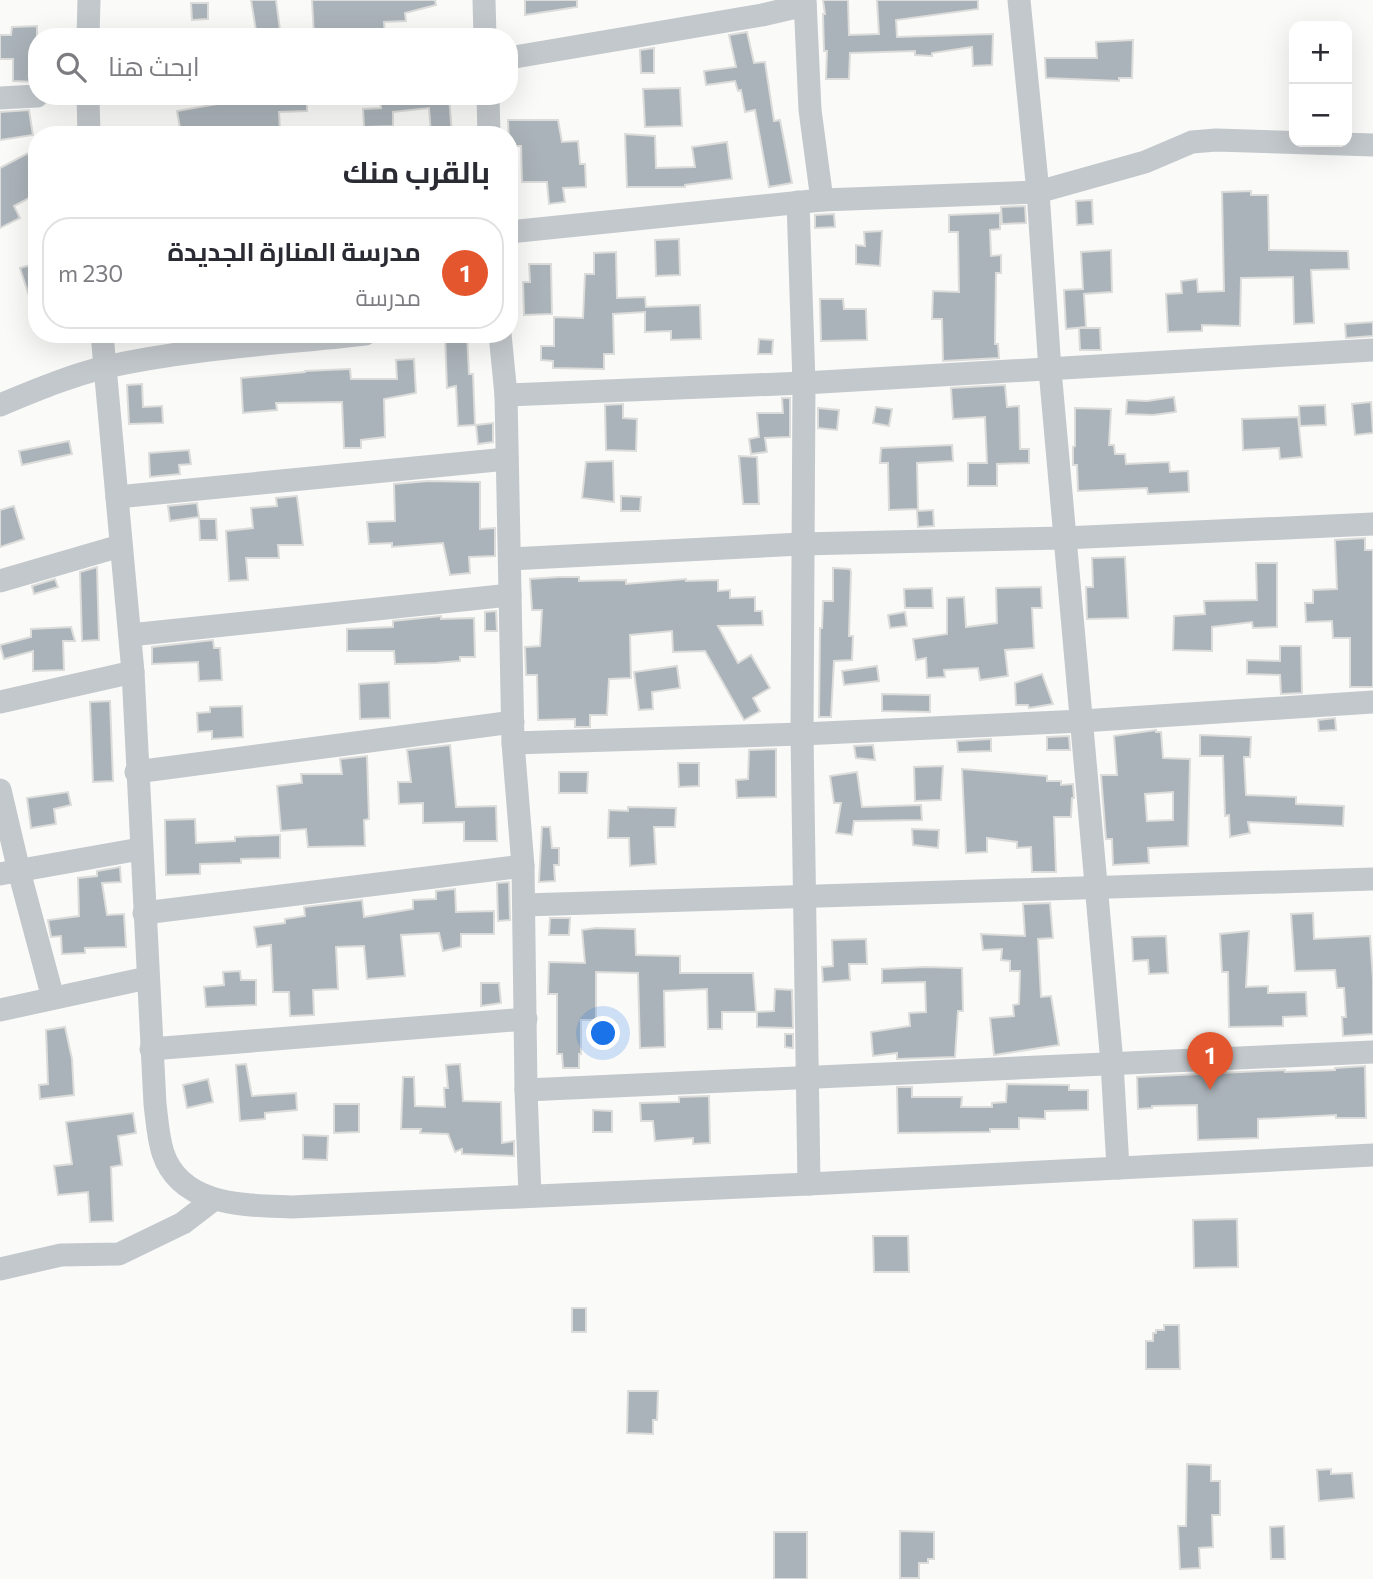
<!DOCTYPE html>
<html lang="ar">
<head>
<meta charset="utf-8">
<style>
  :root { --surface:#fff; --page:#f2f2f3; --text:#2b2b33; --muted:#7c7c81; --line:#e1e1e2; --accent:#e4572e }
  body { margin:0; font-family:Commissioner,Cairo,sans-serif; background:var(--page); color:var(--text); direction:rtl }
  .controls { position:absolute; right:21px; top:21px; display:grid; overflow:hidden; border-radius:14px; box-shadow:0 7px 28px #0002 }
  .controls button { width:63px; height:63px; display:grid; place-items:center; padding:0; border:0; border-bottom:2px solid var(--line); background:var(--surface); color:var(--text); font:35px sans-serif }
  .you { position:absolute; left:604px; top:1034px; width:24px; height:24px; margin:-18px; border:5px solid #fff; border-radius:50%; background:#1a73e8; box-shadow:0 0 0 10px #1a73e833 }
  .badge { display:grid; place-items:center; width:46px; height:46px; border-radius:50%; background:var(--accent); color:#fff; font-size:23px; font-weight:700 }
  .pin { position:absolute; translate:-50% -58px; filter:drop-shadow(0 2px 4px #0008) }
  .pin::after { content:''; position:absolute; top:37px; width:24px; height:21px; background:inherit; clip-path:polygon(0 0,100% 0,50% 100%) }
  .list { margin:0; padding:0; list-style:none }
  h2 { display:flex; justify-content:space-between; align-items:center; height:91px; margin:0; padding:0 28px; font-size:30px }
  h2 small { font-size:23px; font-weight:400; color:var(--muted) }
  .list li { display:grid; grid-template-columns:46px 1fr auto; gap:21px; align-items:center; box-sizing:border-box; height:112px; margin:0 14px 14px; padding:0 14px; border:2px solid var(--line); border-radius:28px }
  .list b { display:block; font-size:26px; white-space:nowrap }
  .list p { margin:0; font-size:23px; white-space:nowrap; color:var(--muted) }
  .list em { font-size:23px; font-style:normal; color:var(--muted) }
  .icon { flex:none; width:38px; height:38px; fill:none; stroke:currentColor; stroke-width:2; stroke-linecap:round; stroke-linejoin:round }
  .map { position:relative; flex:none; width:1373px; height:1579px; overflow:hidden; direction:ltr }
  .search { position:absolute; background:var(--surface); box-shadow:0 7px 28px #0002; left:28px; top:28px; width:490px; height:77px; display:flex; align-items:center; gap:18px; box-sizing:border-box; padding:0 24px; border-radius:28px; color:var(--muted); font-size:26px }
  .panel { position:absolute; background:var(--surface); box-shadow:0 7px 28px #0002; left:28px; top:126px; width:490px; height:217px; border-radius:28px; direction:rtl }
  .map>svg:first-child { display:block }
  .building { fill:#aab3b9; stroke:#dcdcda; stroke-width:2; fill-rule:evenodd }
  .lines { fill:none; stroke-linecap:round; stroke-linejoin:round }
  .minor { stroke:#c3c8cc; stroke-width:23 }
</style>
</head>
<body>
<div class="map">
<svg width="1373" height="1579" viewBox="0 0 1373 1579">
  <rect width="100%" height="100%" fill="#fafaf8"/>
  <!-- building -->
  <g class="building">
    <path d="M251,0H276L281,37H257Z"/>
    <path d="M312,0H435L436,5L405,13L406,21L384,22L385,37H314Z"/>
    <path d="M525,0H577V7L525,15Z"/>
    <path d="M823,0H848L849,35L879,34L877,0H978V9L896,20L897,37L993,34L992,65L973,66L972,47L932,53V56L915,55V51L850,53L849,79H826L827,51H824L823,14H825Z"/>
    <path d="M191,3H208V19L192,20Z"/>
    <path d="M37,26V82L13,81V59H0V35H11L12,27Z"/>
    <path d="M747,32L754,63L765,62L774,121L780,120L792,183L769,187L755,110L745,112L741,90L738,91L735,81L706,85L704,71L736,67L729,35Z"/>
    <path d="M1133,40L1132,78H1119V81L1046,78L1045,58H1097L1096,42Z"/>
    <path d="M654,48V73H641L640,50Z"/>
    <path d="M680,88L682,126L645,127L643,89Z"/>
    <path d="M222,96H307V111L279,112L280,131L247,132V135H230L229,127L181,134L177,111L223,103Z"/>
    <path d="M379,96H449L452,135H431L429,108L393,112V126L364,127L363,109L381,108Z"/>
    <path d="M29,110L33,135L0,140V112Z"/>
    <path d="M508,120H558L562,142L578,141L580,164H585L586,187L563,188L565,202L549,204L547,182H522L521,146H509Z"/>
    <path d="M625,134L655,136L656,168L695,167L692,147L727,142L732,179L685,185V187H627Z"/>
    <path d="M30,152L37,165V194L14,206L20,218L0,228V168Z"/>
    <path d="M1251,191V195H1268L1269,250L1348,251L1349,269L1311,270L1314,323L1294,324L1293,277L1241,278L1240,326L1202,325V331L1168,332L1166,294L1182,293L1181,281L1197,279L1198,292L1224,291L1222,192Z"/>
    <path d="M1092,200L1093,224L1077,225L1076,201Z"/>
    <path d="M1025,206L1026,223L1002,224L1001,207Z"/>
    <path d="M1000,213V229L990,230L991,256L1001,255V273H996L995,344H998L999,358L943,361L942,319H932L933,291L959,292L958,232H949V215Z"/>
    <path d="M834,214L835,227L815,228V215Z"/>
    <path d="M882,231L880,266L856,264V245L865,246L864,232Z"/>
    <path d="M679,239L680,275L656,276L655,240Z"/>
    <path d="M1111,250L1112,292L1084,294L1086,327L1066,329L1064,290L1083,289L1081,252Z"/>
    <path d="M616,252L617,298L645,297L646,307L700,305L701,339L671,340V331L645,332V312L613,314L614,354H604V369L553,368V361L541,360V346H554V317L583,318L585,274H594V253Z"/>
    <path d="M37,263V311H34L20,268Z"/>
    <path d="M529,264H551L552,314L524,315L523,282H530Z"/>
    <path d="M820,299H843L844,309H866L867,340L821,341Z"/>
    <path d="M1373,322V336L1346,338L1345,324Z"/>
    <path d="M1079,328H1100L1101,350H1080Z"/>
    <path d="M467,334L469,374H473L475,425L458,426L456,386L447,388L445,335Z"/>
    <path d="M759,339L773,340L772,354H758Z"/>
    <path d="M414,359L416,393L384,399L385,437L361,440V448H344L342,402L276,403L277,410L243,413L241,378L305,372V371L350,369L351,379H397L396,360Z"/>
    <path d="M142,384L143,407L162,406L163,423L129,424L127,385Z"/>
    <path d="M1005,385L1007,407L1019,406L1020,449H1029V463L997,464V486H968V463H987L985,417L953,419L951,388Z"/>
    <path d="M1174,397L1176,412L1153,415L1126,414L1127,400L1147,401Z"/>
    <path d="M782,398H790V437L765,438L767,452L751,454L749,439L759,437L757,413H783Z"/>
    <path d="M1371,402L1373,433L1355,435L1352,404Z"/>
    <path d="M623,404V418L637,419L636,451L606,450L605,405Z"/>
    <path d="M1325,405L1326,425L1300,426L1299,406Z"/>
    <path d="M876,407L892,409L889,426L873,423Z"/>
    <path d="M818,408L839,410L837,430L818,428Z"/>
    <path d="M1075,408L1111,409L1109,445H1114L1115,454H1125L1126,464L1169,462L1170,472L1188,471L1189,492L1148,494L1147,488L1078,491L1077,465H1073V447L1075,446Z"/>
    <path d="M1298,417L1302,457L1280,459L1279,448L1243,450L1242,419Z"/>
    <path d="M493,423V442L478,444L476,425Z"/>
    <path d="M69,441L72,454L22,465L19,451Z"/>
    <path d="M952,445L953,461L917,463L918,509L889,510L888,463H880L881,448Z"/>
    <path d="M189,450L191,464L179,465L180,474L150,477L149,453Z"/>
    <path d="M739,456L757,457L759,504H743Z"/>
    <path d="M613,461L614,502L582,498L586,462Z"/>
    <path d="M428,481L480,482V529L495,528V556L469,557L470,573L450,575L443,543L392,547V543L369,544L367,522L395,521L394,484Z"/>
    <path d="M297,496L303,545H278L279,558H246L248,580L229,581L226,531L253,528L251,508L277,506L276,498Z"/>
    <path d="M621,496L641,497L640,511H621Z"/>
    <path d="M197,503L199,517L170,521L168,506Z"/>
    <path d="M14,506L24,539L0,547V510Z"/>
    <path d="M933,510L934,526L918,527L917,511Z"/>
    <path d="M199,519H216L217,540H200Z"/>
    <path d="M1365,538V550H1373V687H1350V638H1333L1332,621L1306,622L1305,603H1313V590L1337,589L1335,540Z"/>
    <path d="M1125,557L1128,618L1087,619L1086,587H1093L1092,558Z"/>
    <path d="M1256,563H1277V627L1253,628L1252,622L1212,627V651L1173,650L1174,616L1205,614L1204,601L1257,600Z"/>
    <path d="M97,567L99,640L82,641L80,572Z"/>
    <path d="M833,568L850,569L851,572L849,636H853L852,660L834,661L831,717H819L820,628H822L823,601H833Z"/>
    <path d="M559,577H579V581L626,580V584L686,579V581L718,580V591L730,590V598L755,597V611H762L763,625L718,626L738,663L751,655L770,688L753,698L760,711L744,720L705,651L673,652L672,631L630,635L631,678L609,679L607,715H590V727H575V719L538,720L537,675H526L525,647L540,646L542,610H532L530,579Z"/>
    <path d="M55,579L58,587L34,594L32,586Z"/>
    <path d="M1041,587L1042,608H1032L1034,648L1005,650L1008,676L980,680L978,668L944,670L945,677L927,678L926,658L916,660L913,639L947,634V598L964,597L966,627L997,623L996,588Z"/>
    <path d="M932,588L933,608H905L904,589Z"/>
    <path d="M496,611L497,631H485V612Z"/>
    <path d="M905,612L907,626L890,628L888,615Z"/>
    <path d="M441,616V619L474,618L475,657H460V661L436,663L395,664L394,651H347V629L393,627V621Z"/>
    <path d="M71,627L75,641H63L64,670L33,671V651L4,659L0,645L31,637V629Z"/>
    <path d="M213,640L214,648H220L222,680L199,681L198,662L152,664V647Z"/>
    <path d="M1280,646H1301L1302,693L1281,694L1280,675L1247,674V660L1280,661Z"/>
    <path d="M677,666L680,688L652,692L653,709L639,710L634,672Z"/>
    <path d="M877,666L879,681L844,685L842,671Z"/>
    <path d="M1042,674L1053,704L1029,708L1028,705H1016L1015,683Z"/>
    <path d="M389,682L390,718L360,719L359,684Z"/>
    <path d="M882,694L930,695V712L882,711Z"/>
    <path d="M110,701L113,781L93,782L90,702Z"/>
    <path d="M242,706L243,737L212,739V731L198,732L197,713L210,712V707Z"/>
    <path d="M1335,718L1336,730L1319,731L1318,720Z"/>
    <path d="M1156,730V732H1161L1163,758L1190,759L1188,846L1148,848L1149,863L1113,865L1112,839H1106L1101,775H1117L1114,736ZM1173,792V820L1147,821L1145,794Z"/>
    <path d="M1200,735L1251,737L1250,757H1244L1246,795L1296,797V804L1344,806L1343,826L1248,822L1250,833L1230,837L1229,815L1225,816L1223,756H1200Z"/>
    <path d="M1069,736L1070,750H1047V737Z"/>
    <path d="M991,739V751L958,752L957,741Z"/>
    <path d="M450,745L456,807L496,806L497,841H464V822L423,823V803L399,804L398,782H411L407,750Z"/>
    <path d="M873,745L875,760L856,758L854,746Z"/>
    <path d="M776,749V797L737,798L736,780L748,779L749,750Z"/>
    <path d="M367,756L369,819L364,820L365,846L308,847L306,829L281,831L277,786L302,783L301,774H342L340,759Z"/>
    <path d="M678,763H699V786L679,787Z"/>
    <path d="M943,766L941,800L915,801L914,767Z"/>
    <path d="M962,769L1047,776V781H1061V785L1073,784L1074,798H1072L1071,817H1054L1056,872H1032L1031,847L1017,848V842L987,838V852L966,853Z"/>
    <path d="M559,772H588L587,793H559Z"/>
    <path d="M857,772L862,807L921,805L922,820L854,821L852,835L836,833L841,803H834L830,776Z"/>
    <path d="M68,792L71,805L54,809L56,824L31,828L27,798Z"/>
    <path d="M628,807L676,808L675,827H654L656,864L630,866L629,838H608L609,810L628,811Z"/>
    <path d="M195,819L196,843L235,841V837L280,835V858L241,859V863L200,864V874L166,875L165,820Z"/>
    <path d="M542,827H550L552,848H559V865H554L555,881L539,882Z"/>
    <path d="M912,829L939,830L938,848L913,845Z"/>
    <path d="M120,867L121,882L102,883L107,915L124,914L126,947L85,948V953L62,954L61,936L51,937L48,920L79,916L78,878L97,876V871Z"/>
    <path d="M509,882L510,920L498,921L497,883Z"/>
    <path d="M455,889L456,912L494,911V934H461V947L443,951L439,933L401,935L405,976L367,979L364,946L336,947L338,989L313,990L314,1015L290,1016L289,992H273L271,945L257,947L254,927L285,923V919L305,916L304,907L362,900L364,917L413,909V900L436,899V891Z"/>
    <path d="M1050,903L1053,938L1038,939L1041,997L1051,996L1059,1045L994,1055L990,1018L1014,1016L1013,1005L1019,1004L1020,971H1010V961L1001,960L1002,949L983,950L981,934L1025,936L1023,904Z"/>
    <path d="M1313,913L1314,939L1370,936L1373,980V1034L1343,1036L1342,1017H1346L1344,988H1337L1335,970L1295,971L1291,914Z"/>
    <path d="M550,918H570L569,935H549Z"/>
    <path d="M596,928L635,929L636,955L680,956V973H753L756,1012H722V1029H708L707,989L664,991L665,1047L640,1048L638,973L596,972V1020H581V1054H579V1068H563L562,1054H557V994H548L549,962L585,963L582,930Z"/>
    <path d="M1249,931L1246,987L1268,986V993L1306,992L1307,1016L1283,1017V1026L1229,1027L1228,972H1222L1220,934Z"/>
    <path d="M1166,936L1168,973L1149,974L1148,960L1133,961L1132,937Z"/>
    <path d="M866,939L867,964H849L850,980L823,982L822,967L833,966L832,940Z"/>
    <path d="M925,967L962,968L963,1011H958L955,1057L897,1059V1053L873,1056L871,1032L910,1026L909,1013L926,1012L925,982L882,983V969Z"/>
    <path d="M240,971L241,980H256V1005L206,1007L204,987L224,985L223,972Z"/>
    <path d="M481,983H499L501,1003L481,1006Z"/>
    <path d="M775,989L792,990L793,1028L757,1027V1012L774,1011Z"/>
    <path d="M65,1027L72,1059L74,1095L40,1099L39,1085L48,1084L46,1030Z"/>
    <path d="M785,1034H793V1048L785,1047Z"/>
    <path d="M246,1064L252,1096L296,1093L297,1110L265,1113V1119L240,1121L236,1065Z"/>
    <path d="M460,1064L463,1101L501,1102L502,1143L514,1141V1156L462,1154V1149L455,1152L448,1134L420,1133L421,1129H401L403,1077H414L415,1106L445,1107L444,1088H448L446,1065Z"/>
    <path d="M1365,1066L1366,1118H1336V1115L1258,1119V1138L1198,1140L1197,1105L1152,1106V1108L1138,1109L1137,1077L1285,1070V1072L1335,1070V1068Z"/>
    <path d="M208,1079L213,1102L187,1108L183,1085Z"/>
    <path d="M1007,1084L1069,1085V1090H1088V1110L1045,1111V1119L1019,1118V1129H990V1132L898,1133L897,1087H912V1097H962L961,1107H992V1103L1006,1102Z"/>
    <path d="M709,1096L710,1143L693,1144V1138L655,1141L653,1121H641L640,1103L679,1102V1097Z"/>
    <path d="M334,1104H359V1132L334,1133Z"/>
    <path d="M593,1110L612,1111V1132H593Z"/>
    <path d="M133,1113L136,1133L118,1136L122,1165L111,1167L113,1221L90,1222L88,1192L58,1195L54,1166L72,1164L66,1122Z"/>
    <path d="M303,1135L328,1136L327,1160L303,1159Z"/>
    <path d="M1237,1219L1238,1267L1194,1268L1193,1220Z"/>
    <path d="M873,1236H908L909,1272H874Z"/>
    <rect x="572" y="1308" width="14" height="24"/>
    <path d="M1164,1325H1179L1180,1369H1146V1341H1153V1333H1156V1330H1164Z"/>
    <path d="M628,1391H658L657,1420H653V1434L627,1433Z"/>
    <path d="M1187,1464L1211,1465V1481H1220V1515H1212L1213,1547L1199,1548L1200,1568L1180,1569L1178,1526H1186Z"/>
    <path d="M1331,1469V1474L1352,1473L1354,1498L1319,1501L1317,1470Z"/>
    <path d="M1284,1526L1285,1559H1271L1270,1527Z"/>
    <path d="M900,1531L934,1532V1559H928V1563H919V1578H900Z"/>
    <rect x="774" y="1532" width="33" height="47"/>
  </g>
  <g class="lines">
    <!-- minor -->
    <g class="minor">
      <path d="M484,0L485,37"/>
      <path d="M805,0L810,110L822,200"/>
      <path d="M1019,0L1038,192L1050,370L1112,1063L1118,1168"/>
      <path d="M88,37L89,0"/>
      <path d="M509,58L762,15L805,5"/>
      <path d="M88,96L89,135"/>
      <path d="M488,96L489,135"/>
      <path d="M0,98L37,96"/>
      <path d="M798,202L804,383L802,734L809,1184"/>
      <path d="M509,232L822,200L1038,192L1145,162L1192,142L1216,140L1373,145"/>
      <path d="M102,334L133,672L155,1104C157,1120 158,1138 163,1153C181,1207 246,1205 291,1207L809,1184L1373,1155"/>
      <path d="M500,334L506,395L513,743L523,866L526,1090L530,1196"/>
      <path d="M506,395L804,383L1373,350"/>
      <path d="M0,405C34,391 69,376 106,367C190,348 279,344 365,334"/>
      <path d="M117,497L507,459"/>
      <path d="M510,559L801,544L1064,538L1373,524"/>
      <path d="M0,581L120,546"/>
      <path d="M130,635L510,595"/>
      <path d="M0,702L133,672"/>
      <path d="M513,743L802,734L1082,721L1373,702"/>
      <path d="M136,772L513,722"/>
      <path d="M0,790L19,871L53,998"/>
      <path d="M0,874L140,849"/>
      <path d="M524,905L1373,879"/>
      <path d="M144,913L523,866"/>
      <path d="M0,1010L147,978"/>
      <path d="M151,1049L526,1019"/>
      <path d="M526,1090L1373,1052"/>
      <path d="M0,1269L61,1255L119,1254L183,1223L213,1200"/>
    </g>
  </g>
</svg>
<div class="controls">
<button>+</button>
<button>−</button>
</div>
<div class="you"></div>
<div class="pin badge" style="left:1210px;top:1090px">1</div>
<div class="search"><svg class="icon" aria-label="search" viewBox="0 0 24 24"><circle cx="10" cy="10" r="6"/><path d="M15 15l6 6"/></svg>ابحث هنا</div>
<section class="panel">
<h2>بالقرب منك<small></small></h2>
<ul class="list">
<li><span class="badge">1</span><div><b>مدرسة المنارة الجديدة</b><p>مدرسة</p></div><em>230 m</em></li>
</ul>
</section>
</div>
</body>
</html>
